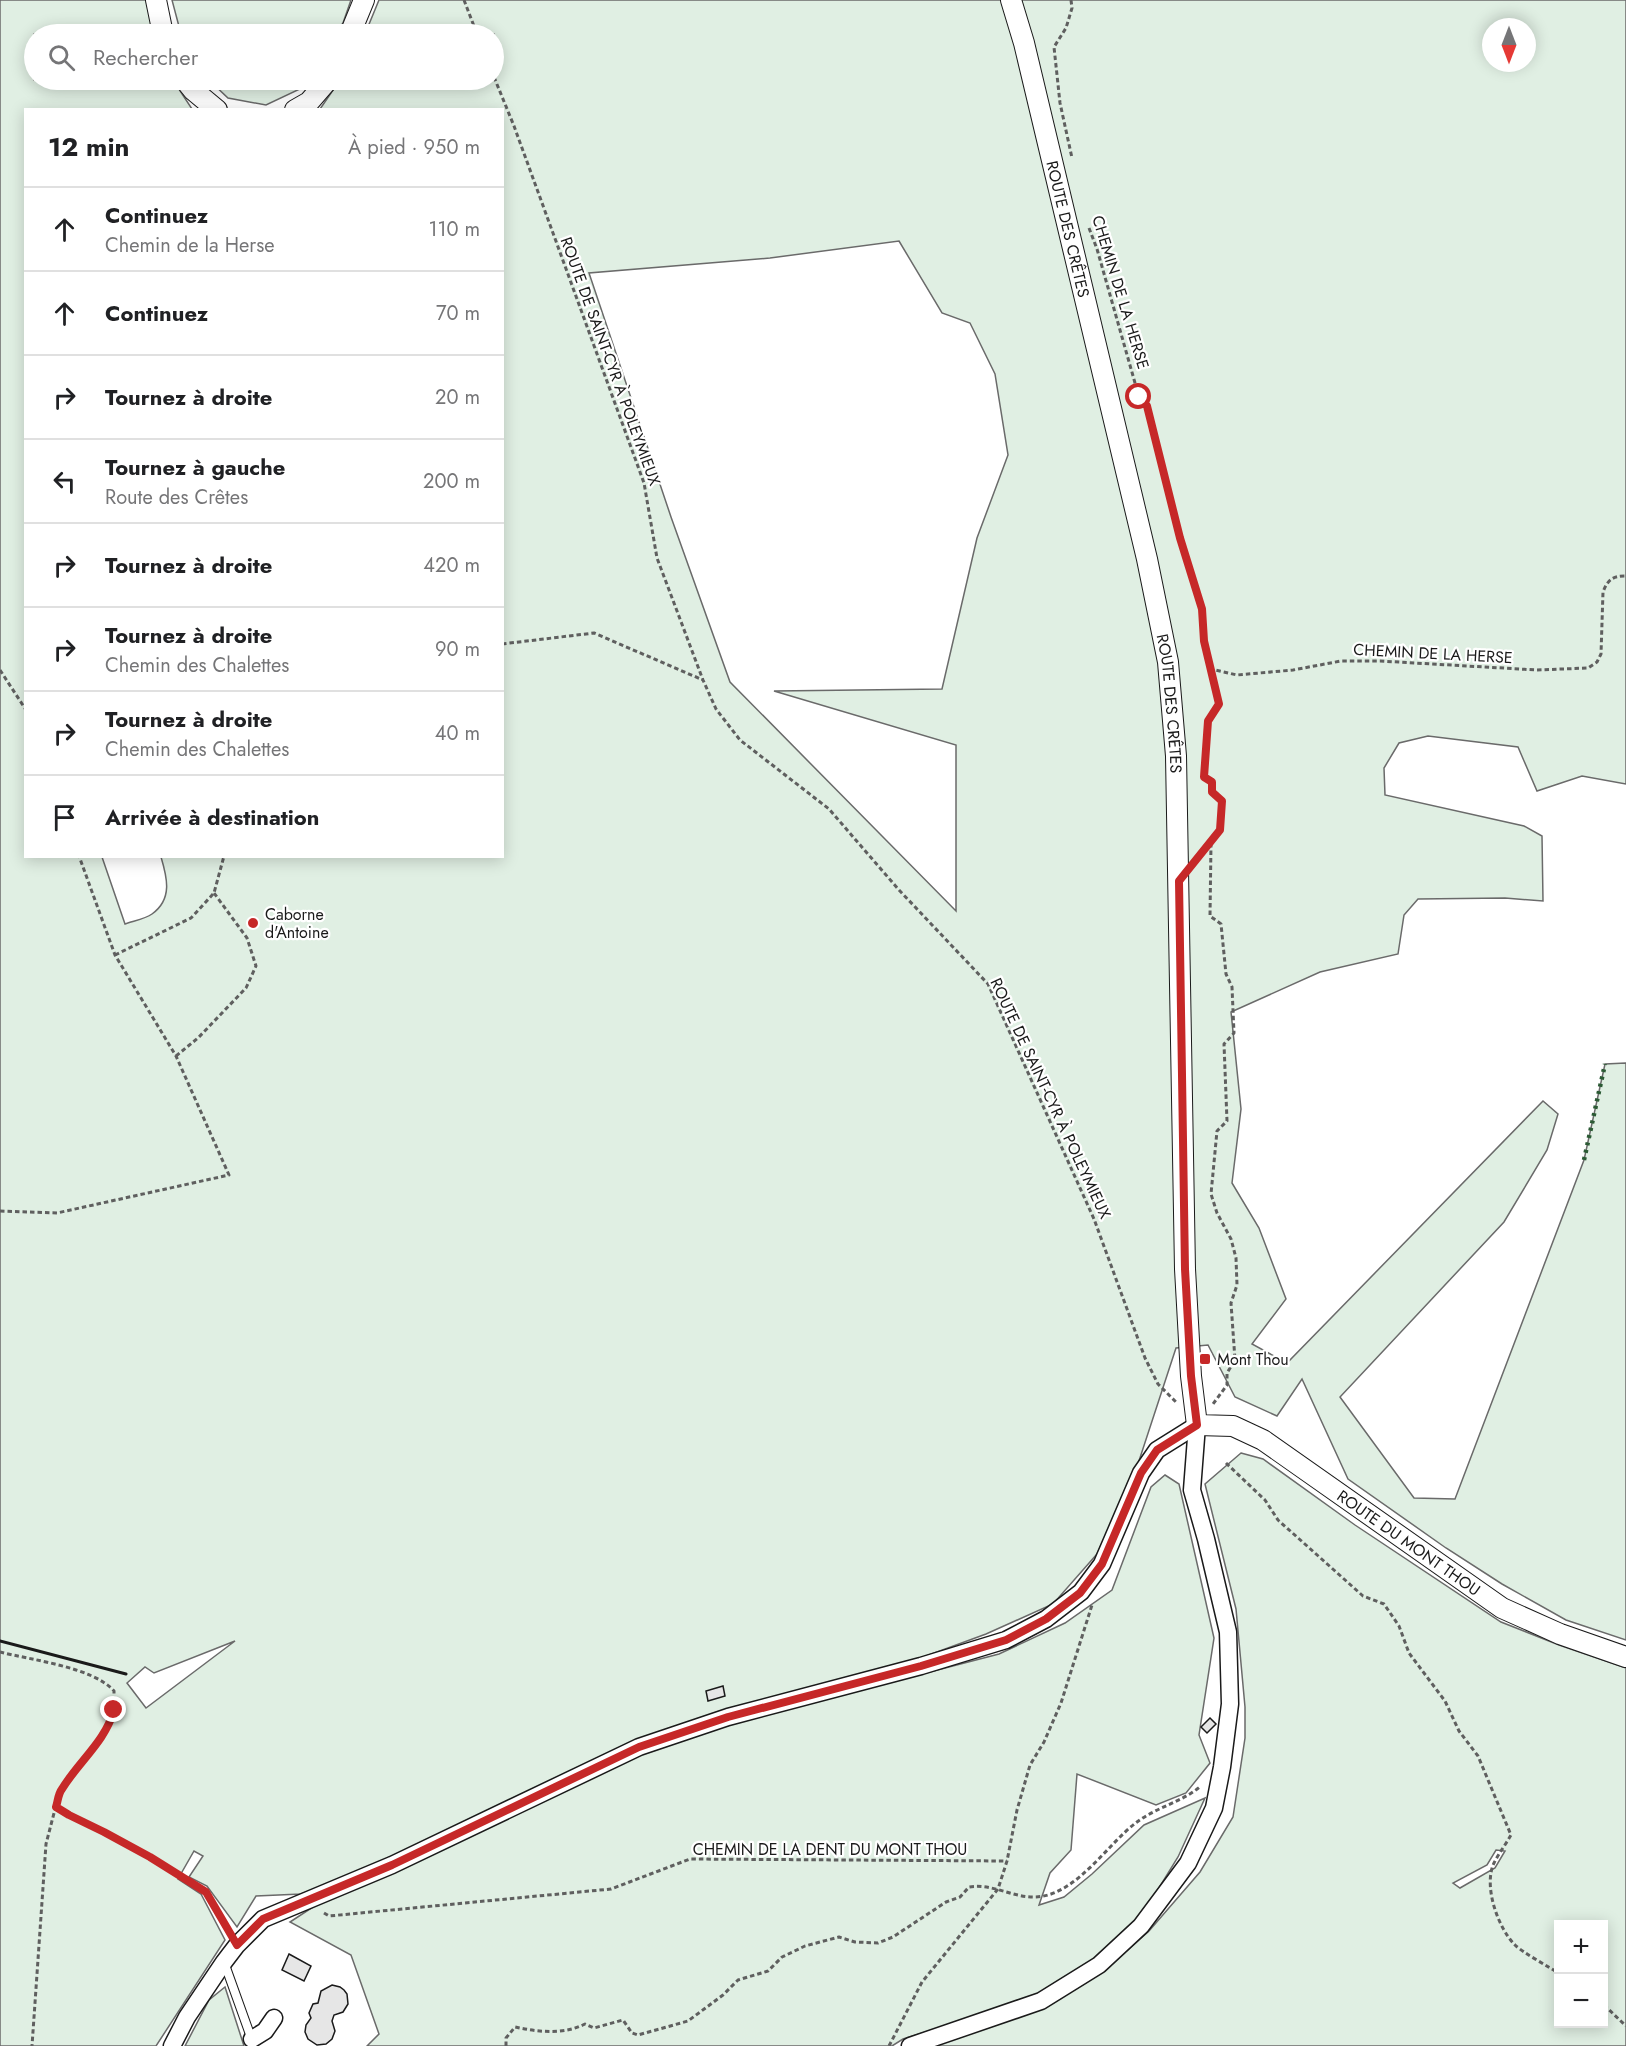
<!DOCTYPE html>
<html lang="fr">
<head>
<meta charset="utf-8">
<style>
  :root { --surface:#fff; --page:#f2f2f2; --text:#202124; --muted:#757577; --line:#e0e0e0 }
  body { margin:0; font-family:Jost,sans-serif; background:var(--page); color:var(--text) }
  .controls { position:absolute; right:18px; bottom:18px; display:grid; overflow:hidden; border-radius:0px; box-shadow:0 3px 15px #0003 }
  .controls button { width:54px; height:54px; display:grid; place-items:center; padding:0; border:0; border-bottom:2px solid var(--line); background:var(--surface); color:var(--text); font:30px sans-serif }
  .compass { position:absolute; left:1482px; top:18px; width:54px; height:54px; border-radius:50%; background:var(--surface); box-shadow:0 3px 15px #0003; rotate:180deg }
  .stop { position:absolute; width:18px; height:18px; margin:-14px; border:4px solid #c62828; border-radius:50%; background:#fff }
  .stop.end { background:#c62828; border-color:#fff; box-shadow:0 2px 6px #0008 }
  .list { margin:0; padding:0; list-style:none }
  h2 { display:flex; justify-content:space-between; align-items:center; height:78px; margin:0; padding:0 24px; font-size:26px }
  h2 small { font-size:20px; font-weight:400; color:var(--muted) }
  .list li { display:grid; grid-template-columns:39px 1fr auto; gap:18px; align-items:center; box-sizing:border-box; height:84px; padding:0 24px; border-top:2px solid var(--line) }
  .list b { display:block; font-size:22px; white-space:nowrap }
  .list p { margin:0; font-size:20px; white-space:nowrap; color:var(--muted) }
  .list em { font-size:20px; font-style:normal; color:var(--muted) }
  .icon { flex:none; width:33px; height:33px; fill:none; stroke:currentColor; stroke-width:2; stroke-linecap:round; stroke-linejoin:round }
  .map { position:relative; flex:none; width:1626px; height:2046px; overflow:hidden }
  .search { position:absolute; background:var(--surface); box-shadow:0 3px 15px #0003; left:24px; top:24px; width:480px; height:66px; display:flex; align-items:center; gap:15px; box-sizing:border-box; padding:0 21px; border-radius:33px; color:var(--muted); font-size:22px }
  .panel { position:absolute; background:var(--surface); box-shadow:0 3px 15px #0003; left:24px; top:108px; width:480px; height:750px; border-radius:0px }
  .map>svg:first-child { display:block }
  .green { fill:#e0efe3; stroke:#6a6a6a; stroke-width:1.5; fill-rule:evenodd }
  .building { fill:#e6e6e6; stroke:#1a1a1a; stroke-width:1.5 }
  .lines { fill:none; stroke-linecap:round; stroke-linejoin:round }
  .service-casing { stroke:#1a1a1a; stroke-width:10 }
  .minor-casing { stroke:#1a1a1a; stroke-width:19 }
  .tertiary-casing { stroke:#1a1a1a; stroke-width:22 }
  .path { stroke:#5f5f5f; stroke-width:3; stroke-dasharray:4.5 3; stroke-linecap:butt }
  .service { stroke:#fff; stroke-width:8 }
  .minor { stroke:#fff; stroke-width:16 }
  .tertiary { stroke:#fff; stroke-width:20 }
  .hedge { stroke:#2b5a34; stroke-width:4.5; stroke-dasharray:3 4.5; stroke-linecap:butt }
  .wall { stroke:#1a1a1a; stroke-width:3 }
  .route { stroke:#c62828; stroke-width:8 }
  .poi-dot { fill:#c62828; stroke:#fff; stroke-width:2 }
  .labels { text-anchor:middle; stroke-width:4.5; stroke-linejoin:round; paint-order:stroke }
  .street-label { font-size:16px; fill:#1a1a1a; stroke:#fff }
  .poi-label { font-size:16px; fill:#1a1a1a; stroke:#fff; text-anchor:start }
</style>
</head>
<body>
<div class="map">
<svg width="1626" height="2046" viewBox="0 0 1626 2046">
  <rect width="100%" height="100%" fill="#fff"/>
  <!-- green -->
  <g class="green">
    <path d="M0,0H147L154,34H34V80H173L192,109L26,110V856L102,857L125,924C133,921 145,919 152,914C173,899 167,877 161,857L502,856V110L320,109L340,80H494V34H365L379,0H1626V784L1582,776L1537,791L1518,747L1428,736L1399,743L1384,768L1385,795L1524,826L1542,836L1543,901L1505,898L1418,899L1404,915L1398,954L1320,972L1231,1012L1241,1109L1232,1183L1259,1228L1286,1299L1252,1344L1287,1363L1543,1101L1558,1114L1547,1150L1504,1222L1340,1397L1414,1498L1455,1499L1584,1160L1605,1064L1626,1063V1640L1566,1620L1502,1584L1446,1548L1348,1479L1302,1379L1277,1416L1235,1397L1208,1345L1176,1348L1136,1470L1097,1554L1053,1604L986,1634L918,1659L725,1714L390,1860L301,1894L256,1896L237,1927L207,1886L189,1877L203,1856L194,1851L178,1879L201,1894L225,1940L156,2046H0ZM1491,27H1527V63H1491ZM899,241L942,313L970,323L995,374L1008,455L977,538L942,689L774,691L956,745V911L730,682L671,517L589,273L770,258ZM235,1641L146,1708L127,1683L145,1667L154,1673Z"/>
    <path d="M172,0H351L343,23L335,34H181Z"/>
    <path d="M209,80H307L302,88L266,105L228,98Z"/>
    <path d="M1241,1453L1263,1459L1355,1525L1501,1622L1559,1645L1626,1668V2046H930L1048,2005L1103,1972L1149,1931L1200,1872L1233,1817L1245,1738V1707L1236,1609L1205,1484ZM1496,1850L1505,1851L1495,1868L1460,1888L1453,1883L1487,1865ZM1558,1924H1604V2024H1558Z"/>
    <path d="M1165,1475L1179,1484L1214,1638L1199,1735L1210,1763L1186,1793L1156,1805L1077,1774L1071,1850L1050,1873L1039,1905L1064,1897L1092,1874L1144,1825L1205,1798L1178,1857L1138,1922L1093,1964L1037,1997L903,2039L892,2046H367L379,2034L351,1955L290,1922L316,1905L643,1750L729,1724L999,1654L1065,1623L1112,1590L1151,1487Z"/>
    <path d="M225,1987L244,2046H185L209,2000Z"/>
  </g>
  <!-- building -->
  <g class="building">
    <path d="M723,1686L725,1696L708,1701L706,1691Z"/>
    <path d="M1210,1718L1216,1724L1207,1733L1201,1727Z"/>
    <path d="M289,1954L311,1966L304,1981L282,1970Z"/>
    <path d="M332,1985L340,1987L344,1990L347,1994L348,2004L343,2012L334,2015L332,2021L335,2031L332,2039L326,2044L317,2045L308,2039L305,2032L306,2025L311,2018L309,2013L313,2004L318,2003L321,1991Z"/>
  </g>
  <g class="lines">
    <!-- service casing -->
    <g class="service-casing">
      <path id="service" d="M224,1962L252,2040"/>
    </g>
    <!-- minor casing -->
    <g class="minor-casing">
      <g id="minor">
        <path d="M252,2039L265,2031L274,2018"/>
        <path d="M172,2046L187,2017L224,1962L237,1945L263,1919L392,1865L639,1747L728,1717L921,1666L1006,1640L1046,1619L1081,1592L1102,1564L1141,1473L1157,1450L1197,1425"/>
        <path d="M910,2046L1041,2001L1099,1965L1141,1926L1188,1863L1214,1808L1222,1767L1230,1704L1228,1632L1206,1539L1192,1490L1197,1425"/>
      </g>
    </g>
    <!-- tertiary casing -->
    <g class="tertiary-casing">
      <g id="tertiary">
        <path d="M156,0L163,34"/>
        <path id="s1" d="M1011,0L1024,43L1147,559L1168,662L1176,756L1185,1269L1191,1376L1197,1425L1233,1426L1263,1440L1502,1608L1560,1634L1626,1657"/>
        <path d="M350,34L364,0"/>
        <path d="M185,80L193,90L217,110"/>
        <path d="M295,110L309,102L328,80"/>
      </g>
    </g>
    <!-- path -->
    <g class="path">
      <path d="M464,0L477,34"/>
      <path d="M1071,0L1072,8L1066,28L1054,47L1060,103L1072,158"/>
      <path d="M494,77L514,126L644,483L657,558L703,680L716,709L740,740L829,809L899,890L988,984L1094,1219L1145,1358L1158,1384L1176,1402"/>
      <path d="M1089,228L1097,249L1139,397L1147,407L1180,538L1202,609L1204,641L1211,669L1237,675L1293,670L1341,661H1380L1537,670L1588,668L1597,662L1601,654L1603,592C1608,579 1613,576 1626,576"/>
      <path d="M502,644L594,633L703,680"/>
      <path d="M0,670L26,710"/>
      <path d="M1211,843L1210,916L1221,924L1226,974L1232,987L1234,1033L1224,1044L1227,1121L1217,1131L1211,1194L1217,1213L1231,1239L1236,1258L1237,1285L1231,1303L1235,1360L1227,1373V1385L1213,1404"/>
      <path d="M1197,859L1220,830L1222,801L1212,792V782L1204,777L1208,721L1219,704L1211,669"/>
      <path d="M115,955L191,918L214,893L224,856"/>
      <path d="M176,1056L198,1038L246,988L256,966L247,938L214,893"/>
      <path d="M0,1211L57,1213L229,1175L176,1056L115,955L79,856"/>
      <path d="M1226,1463L1265,1500L1278,1520L1363,1596L1384,1604L1399,1626L1409,1653L1445,1701L1459,1731L1478,1756L1511,1835C1506,1844 1499,1853 1494,1863C1483,1886 1498,1928 1515,1945C1523,1953 1548,1966 1558,1973"/>
      <path d="M0,1652C31,1660 93,1667 114,1691V1710L111,1722L96,1746L60,1790L46,1844L32,2046"/>
      <path d="M56,1807L69,1815L150,1857L206,1892L229,1930"/>
      <path d="M324,1913L329,1916L611,1889L690,1859L1007,1861"/>
      <path d="M1604,2005L1626,2026"/>
      <path d="M506,2046V2038L515,2027C538,2032 563,2035 585,2024L594,2028L623,2020L632,2033L638,2035L688,2021L723,1995L738,1980L768,1971L782,1957L805,1946L839,1937L855,1942L878,1943L893,1937L946,1902L960,1897L969,1887C992,1883 1013,1898 1036,1897C1077,1895 1108,1843 1137,1822C1157,1807 1182,1802 1201,1786"/>
      <path d="M889,2046L922,1982L998,1889L1007,1861L1017,1810L1030,1765L1044,1742L1061,1703L1092,1605"/>
    </g>
    <!-- service -->
    <use href="#service" class="service"/>
    <!-- minor -->
    <use href="#minor" class="minor"/>
    <!-- tertiary -->
    <use href="#tertiary" class="tertiary"/>
    <!-- hedge -->
    <path class="hedge" d="M1584,1160L1605,1064"/>
    <!-- wall -->
    <path class="wall" d="M0,1641L126,1674"/>
  </g>
  <g class="lines">
    <!-- route -->
    <path class="route" d="M114,1710C105,1742 79,1761 62,1789C58,1794 58,1801 56,1807L69,1815L104,1832L150,1857L206,1892L237,1945L263,1919L392,1865L639,1747L728,1717L921,1666L1006,1640L1046,1619L1080,1593L1102,1564L1141,1473L1157,1450L1197,1425L1191,1376L1185,1269L1179,881L1220,830L1222,801L1212,792V782L1204,777L1208,721L1219,704L1204,641L1202,609L1180,538L1147,406L1139,397"/>
  </g>
  <!-- markers -->
  <g class="poi-dot">
    <circle cx="253" cy="923" r="6"/>
    <rect x="1199" y="1353" width="12" height="12" rx="3"/>
  </g>
  <g class="labels">
    <!-- street labels -->
    <g class="street-label">
      <text dy="6" stroke="none"><textPath href="#s1" startOffset="236">ROUTE DES CRÊTES</textPath></text>
      <text transform="translate(1121 292) rotate(73)" y="6">CHEMIN DE LA HERSE</text>
      <text transform="translate(611 361) rotate(70)" y="6">ROUTE DE SAINT-CYR À POLEYMIEUX</text>
      <text transform="translate(1433 653) rotate(3)" y="6">CHEMIN DE LA HERSE</text>
      <text dy="6" stroke="none"><textPath href="#s1" startOffset="722">ROUTE DES CRÊTES</textPath></text>
      <text transform="translate(1051 1098) rotate(65)" y="6">ROUTE DE SAINT-CYR À POLEYMIEUX</text>
      <text dy="6" stroke="none"><textPath href="#s1" startOffset="1692">ROUTE DU MONT THOU</textPath></text>
      <text x="830" y="1855">CHEMIN DE LA DENT DU MONT THOU</text>
    </g>
    <!-- poi labels -->
    <g class="poi-label">
      <text x="265" y="920">Caborne<tspan x="265" dy="18">d'Antoine</tspan></text>
      <text x="1217" y="1365">Mont Thou</text>
    </g>
  </g>
</svg>
<div class="controls">
<button>+</button>
<button>−</button>
</div>
<svg class="compass" viewBox="-18 -18 36 36"><path d="M0-13l5 13h-10z" fill="#e53935"/><path d="M0 13l5-13h-10z" fill="#757577"/></svg>
<div class="stop" style="left:1139px;top:397px"></div>
<div class="stop end" style="left:114px;top:1710px"></div>
<div class="search"><svg class="icon" aria-label="search" viewBox="0 0 24 24"><circle cx="10" cy="10" r="6"/><path d="M15 15l6 6"/></svg>Rechercher</div>
<section class="panel">
<h2>12 min<small>À pied · 950 m</small></h2>
<ul class="list">
<li><svg class="icon" aria-label="ahead" viewBox="0 0 24 24"><path d="M12 20V5M6 11l6-6 6 6"/></svg><div><b>Continuez</b><p>Chemin de la Herse</p></div><em>110 m</em></li>
<li><svg class="icon" aria-label="ahead" viewBox="0 0 24 24"><path d="M12 20V5M6 11l6-6 6 6"/></svg><div><b>Continuez</b></div><em>70 m</em></li>
<li><svg class="icon" aria-label="right" viewBox="0 0 24 24"><path d="M7 20v-9h11M14 6l5 5-5 5"/></svg><div><b>Tournez à droite</b></div><em>20 m</em></li>
<li><svg class="icon" aria-label="left" viewBox="0 0 24 24"><path d="M17 20v-9H6M10 6l-5 5 5 5"/></svg><div><b>Tournez à gauche</b><p>Route des Crêtes</p></div><em>200 m</em></li>
<li><svg class="icon" aria-label="right" viewBox="0 0 24 24"><path d="M7 20v-9h11M14 6l5 5-5 5"/></svg><div><b>Tournez à droite</b></div><em>420 m</em></li>
<li><svg class="icon" aria-label="right" viewBox="0 0 24 24"><path d="M7 20v-9h11M14 6l5 5-5 5"/></svg><div><b>Tournez à droite</b><p>Chemin des Chalettes</p></div><em>90 m</em></li>
<li><svg class="icon" aria-label="right" viewBox="0 0 24 24"><path d="M7 20v-9h11M14 6l5 5-5 5"/></svg><div><b>Tournez à droite</b><p>Chemin des Chalettes</p></div><em>40 m</em></li>
<li><svg class="icon" aria-label="arrive" viewBox="0 0 24 24"><path d="M6 21V4h12l-3 4 3 4H6"/></svg><div><b>Arrivée à destination</b></div></li>
</ul>
</section>
</div>
</body>
</html>
